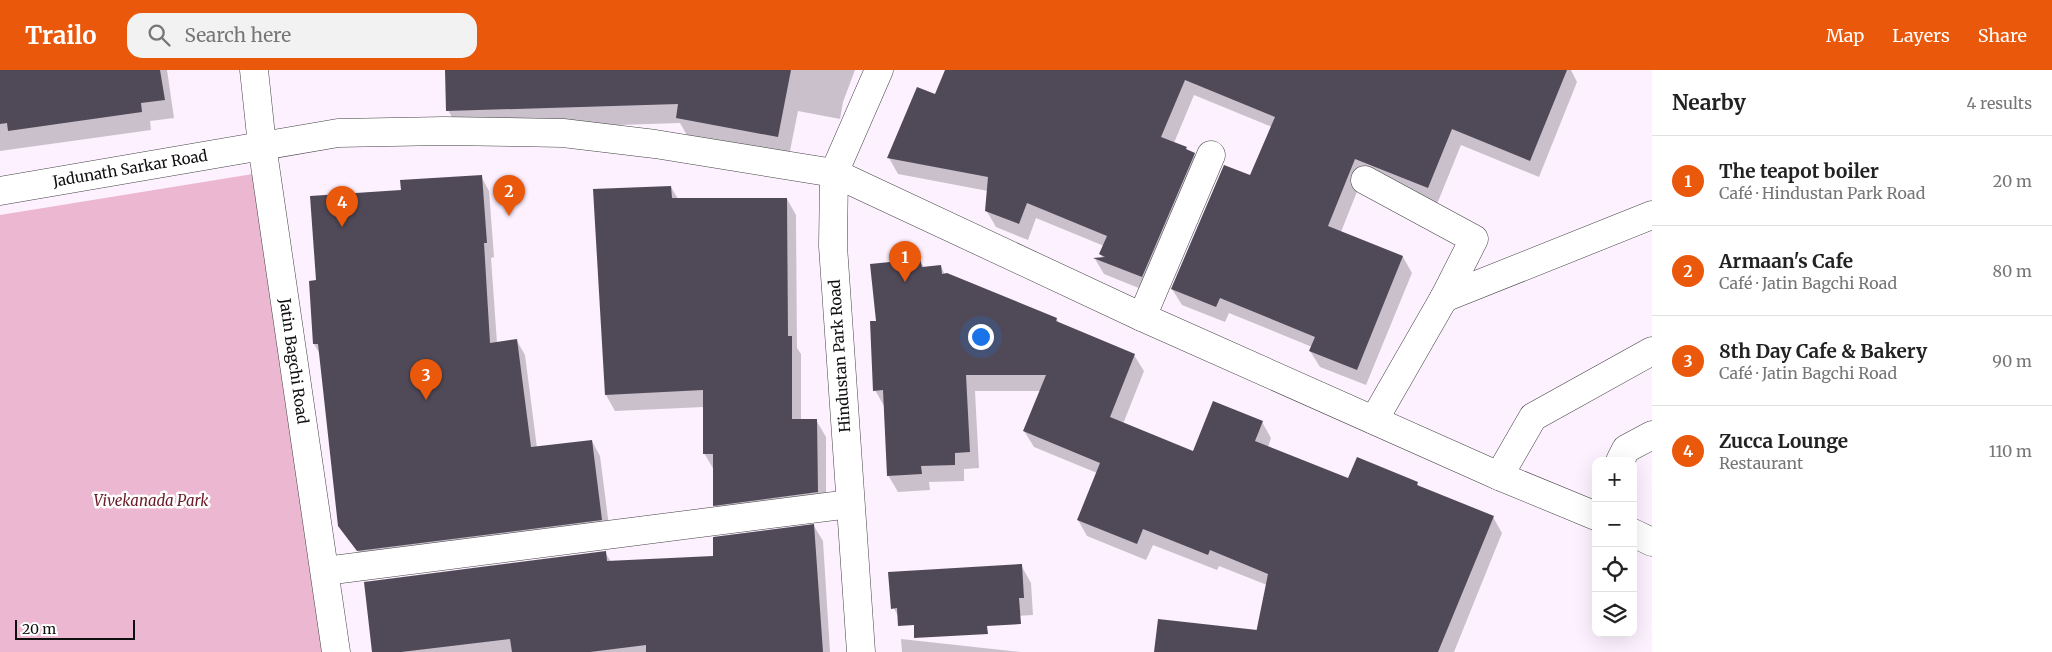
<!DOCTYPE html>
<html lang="en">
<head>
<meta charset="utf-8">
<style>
  :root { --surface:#fff; --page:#f2f2f2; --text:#222; --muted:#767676; --line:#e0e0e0; --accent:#ea580c }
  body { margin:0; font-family:Merriweather,serif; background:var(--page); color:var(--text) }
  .controls { position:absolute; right:15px; bottom:15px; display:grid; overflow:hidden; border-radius:10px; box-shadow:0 5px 20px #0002 }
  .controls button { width:45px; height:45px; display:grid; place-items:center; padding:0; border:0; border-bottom:1px solid var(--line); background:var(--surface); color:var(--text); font:25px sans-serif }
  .scale { position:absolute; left:15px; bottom:12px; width:120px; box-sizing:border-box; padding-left:5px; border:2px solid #0f0f0f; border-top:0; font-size:14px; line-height:18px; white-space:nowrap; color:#0f0f0f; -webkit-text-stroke:4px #fff; paint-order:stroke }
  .you { position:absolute; left:980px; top:266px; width:18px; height:18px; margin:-12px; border:4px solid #fff; border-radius:50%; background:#1a73e8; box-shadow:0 0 0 8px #1a73e833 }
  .badge { display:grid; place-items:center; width:32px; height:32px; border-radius:50%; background:var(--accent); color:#fff; font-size:16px; font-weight:700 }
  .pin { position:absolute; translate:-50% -41px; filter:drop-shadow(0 1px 2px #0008) }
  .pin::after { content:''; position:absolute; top:26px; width:18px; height:15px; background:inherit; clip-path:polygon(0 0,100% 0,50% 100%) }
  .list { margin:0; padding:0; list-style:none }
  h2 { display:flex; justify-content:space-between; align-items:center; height:65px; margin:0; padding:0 20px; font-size:21px }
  h2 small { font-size:16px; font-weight:400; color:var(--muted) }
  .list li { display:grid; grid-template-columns:32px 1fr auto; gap:15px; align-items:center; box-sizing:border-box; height:90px; padding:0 20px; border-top:1px solid var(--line) }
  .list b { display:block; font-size:19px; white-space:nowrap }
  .list p { margin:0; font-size:16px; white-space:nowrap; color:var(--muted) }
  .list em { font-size:16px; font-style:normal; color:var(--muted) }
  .icon { flex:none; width:28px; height:28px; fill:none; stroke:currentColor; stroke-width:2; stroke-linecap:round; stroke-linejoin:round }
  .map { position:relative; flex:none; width:1652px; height:582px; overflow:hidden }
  header { display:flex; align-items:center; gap:30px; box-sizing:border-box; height:70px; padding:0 25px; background:var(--accent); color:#fff }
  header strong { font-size:24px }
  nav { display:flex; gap:28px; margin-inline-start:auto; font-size:18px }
  .search { width:350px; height:45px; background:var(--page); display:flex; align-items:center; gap:12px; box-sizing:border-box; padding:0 18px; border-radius:15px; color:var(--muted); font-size:19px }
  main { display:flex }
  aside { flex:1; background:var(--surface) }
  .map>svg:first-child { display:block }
  .green { fill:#ecb7d0 }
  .shadow { fill:#0003 }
  .building { fill:#504a58 }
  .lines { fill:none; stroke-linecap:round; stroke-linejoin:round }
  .minor-casing { stroke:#424242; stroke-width:29 }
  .minor { stroke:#fff; stroke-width:28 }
  .labels { text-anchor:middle; stroke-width:5; stroke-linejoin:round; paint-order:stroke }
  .street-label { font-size:15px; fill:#0f0f0f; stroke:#fff }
  .park-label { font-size:15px; font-style:italic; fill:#6b1b27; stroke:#fff }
</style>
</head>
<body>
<header>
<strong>Trailo</strong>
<div class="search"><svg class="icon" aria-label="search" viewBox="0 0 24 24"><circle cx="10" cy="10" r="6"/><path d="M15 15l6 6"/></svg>Search here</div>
<nav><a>Map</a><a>Layers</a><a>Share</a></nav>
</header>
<main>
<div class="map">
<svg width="1652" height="582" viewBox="0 0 1652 582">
  <rect width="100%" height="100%" fill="#fdf0ff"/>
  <!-- green -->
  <path class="green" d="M259,103L322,582H0V145Z"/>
  <!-- shadow -->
  <g class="shadow">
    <path d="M0,0H167L174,48L150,51L151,60L0,81Z"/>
    <path d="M447,0H855L843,32L840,49L798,41L789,86L688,67L680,53L459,60L448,40Z"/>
    <path d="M946,0H1571L1577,12L1539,107L1461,75L1437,134L1364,104L1341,162L1403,187L1412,203L1366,315L1320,297L1310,281L1312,277L1229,243L1225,252L1182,235L1172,219L1251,107L1272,57L1194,25L1174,73L1194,84L1203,100L1151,223L1104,204L1095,189L1103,188L1100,184L1104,176L1036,148L1028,170L996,157L986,140L988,121L898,104L889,88L935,26Z"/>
    <path d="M481,106L489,121L494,187L491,188L497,273L517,271L525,285L537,378L592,371L600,386L610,464L367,495L340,455L320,284L314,274L317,212L405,121Z"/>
    <path d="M671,117L678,129H787L796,145L797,278L801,284V350H816L826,367V439L724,452L715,435L714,400L704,383V337L615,341L606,325Z"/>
    <path d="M920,190L924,198L941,196L945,205L1057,249L1059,254L1134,285L1144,301L1123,354L1193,383L1262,352L1271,368L1268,377L1349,410L1417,413L1419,417L1493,447L1502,463L1454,582H1155L1258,561L1267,515L1219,496L1217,500L1153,475L1146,490L1087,466L1078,450L1097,403L1034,377L1024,361L1041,321H975L979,398L964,399V411L929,412L930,420L898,422L888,405L884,336L875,320L878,252Z"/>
    <path d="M814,456L823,471L830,582H374L605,482L611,492L715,487Z"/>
    <path d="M1021,495L1031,513L1033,545L902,553L892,535Z"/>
    <path d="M901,569L1021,582H902Z"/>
  </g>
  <!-- building -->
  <g class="building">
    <path d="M0,0H160L165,30L141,33L142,42L8,61L7,53L0,54Z"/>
    <path d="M445,0H791L778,67L676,48L678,34L446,41Z"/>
    <path d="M945,0H1567L1530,91L1452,59L1428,118L1355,89L1328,156L1403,186L1357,300L1309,281L1315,267L1220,228L1216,237L1171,219L1224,95L1250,105L1275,47L1185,10L1161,67L1187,77L1186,79L1195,83L1142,207L1093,188L1105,187L1099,184L1107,166L1027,133L1019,154L985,141L988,107L887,88L917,17L935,24Z"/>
    <path d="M482,105L487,173H484L490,273L517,269L531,377L592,370L602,450L357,481L338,456L318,274H313L309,211L316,210L310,126L401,120L400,110Z"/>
    <path d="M671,116L672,128H787L788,266H792V349H817L818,422L713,436V384H703V320L605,325L593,119Z"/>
    <path d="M920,189L922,197L941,195L942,204L947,203L1057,248L1056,251L1135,284L1110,347L1193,381L1213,331L1263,351L1255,371L1348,408L1357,387L1418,412L1417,415L1494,446L1438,582H1154L1158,549L1257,560L1256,563L1268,504L1210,480L1208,485L1143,459L1137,474L1077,450L1100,393L1023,361L1046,305H966L970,382L955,383V395L921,396L922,404L887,406L883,320L873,321L870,251H876L870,194Z"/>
    <path d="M814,454L823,582H646V575L590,582H512L510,569L401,582H372L364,512L606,481L607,491L713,486V467Z"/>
    <path d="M1022,494L1024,528H1019L1021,554L987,556L988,564L914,568V555L898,556L897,538L891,539L888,502Z"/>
  </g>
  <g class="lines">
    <!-- minor casing -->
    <g class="minor-casing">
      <g id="minor">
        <path id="s1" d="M254,0L262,75L336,582"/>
        <path d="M1365,110L1474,169L1444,228L1374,350"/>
        <path id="s2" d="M0,121L338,63L444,61L563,63L655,74L834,103L1142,247L1499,406L1596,446"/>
        <path d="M1444,228L1652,145"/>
        <path d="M1142,247L1211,85"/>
        <path d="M1620,391L1626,379L1652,365"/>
        <path d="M1499,406L1533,347L1652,281"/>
        <path d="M1633,463L1652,472"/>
        <path d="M325,501L850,434"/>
        <path d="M861,582L833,176L834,103L879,0"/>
      </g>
    </g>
    <!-- minor -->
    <use href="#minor" class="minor"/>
  </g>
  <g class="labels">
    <!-- street labels -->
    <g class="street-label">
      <text dy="5" stroke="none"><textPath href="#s2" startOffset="132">Jadunath Sarkar Road</textPath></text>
      <text transform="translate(840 286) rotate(-94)" y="5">Hindustan Park Road</text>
      <text dy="5" stroke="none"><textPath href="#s1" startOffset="294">Jatin Bagchi Road</textPath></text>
    </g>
    <!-- park labels -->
    <g class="park-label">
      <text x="151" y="436">Vivekanada Park</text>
    </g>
  </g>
</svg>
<div class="controls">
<button>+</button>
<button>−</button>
<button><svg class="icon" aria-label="locate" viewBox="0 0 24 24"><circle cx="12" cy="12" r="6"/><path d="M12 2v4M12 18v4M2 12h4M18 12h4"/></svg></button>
<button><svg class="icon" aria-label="layers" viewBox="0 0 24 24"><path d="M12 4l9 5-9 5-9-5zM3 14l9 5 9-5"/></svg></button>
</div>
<div class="scale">20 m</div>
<div class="you"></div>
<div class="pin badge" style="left:905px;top:212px">1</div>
<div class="pin badge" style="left:509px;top:146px">2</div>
<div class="pin badge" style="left:426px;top:330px">3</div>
<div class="pin badge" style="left:342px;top:157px">4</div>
</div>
<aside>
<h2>Nearby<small>4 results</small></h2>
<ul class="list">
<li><span class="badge">1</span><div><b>The teapot boiler</b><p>Café · Hindustan Park Road</p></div><em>20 m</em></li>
<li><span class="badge">2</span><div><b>Armaan's Cafe</b><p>Café · Jatin Bagchi Road</p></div><em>80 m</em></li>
<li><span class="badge">3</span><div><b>8th Day Cafe &amp; Bakery</b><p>Café · Jatin Bagchi Road</p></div><em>90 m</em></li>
<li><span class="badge">4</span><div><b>Zucca Lounge</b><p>Restaurant</p></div><em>110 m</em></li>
</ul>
</aside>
</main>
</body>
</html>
